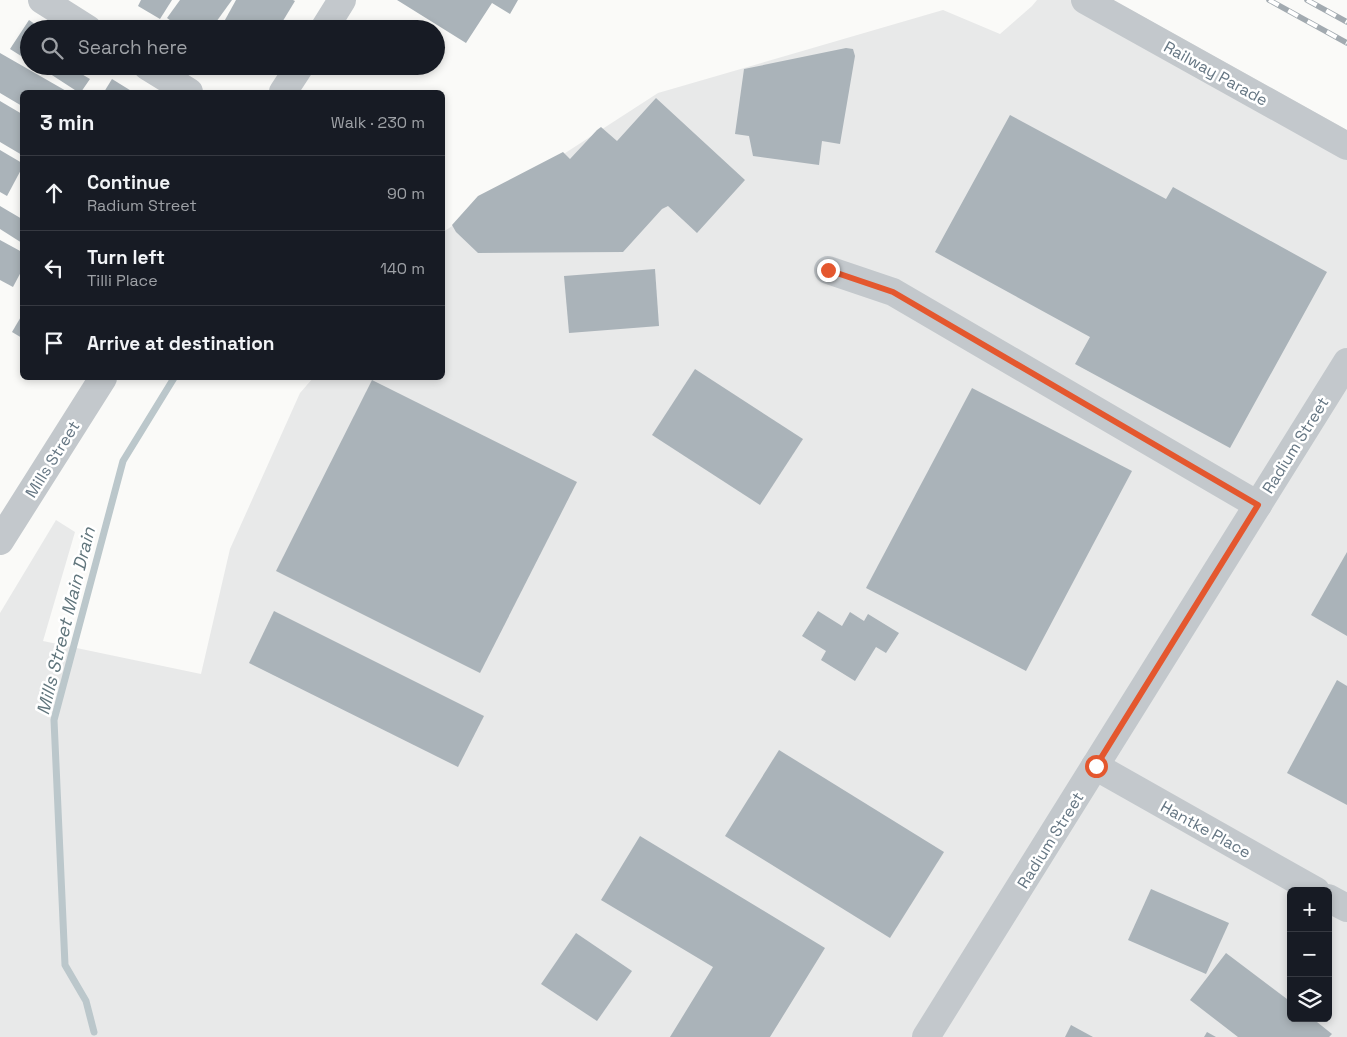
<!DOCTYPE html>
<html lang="en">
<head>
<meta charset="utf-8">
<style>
  :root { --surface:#171b24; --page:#20242c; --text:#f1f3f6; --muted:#9ea1a6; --line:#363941 }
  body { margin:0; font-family:"Space Grotesk",sans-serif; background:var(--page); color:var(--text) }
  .controls { position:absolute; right:15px; bottom:15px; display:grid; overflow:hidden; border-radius:8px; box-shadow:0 2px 8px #0003 }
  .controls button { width:45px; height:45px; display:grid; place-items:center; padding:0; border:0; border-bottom:1px solid var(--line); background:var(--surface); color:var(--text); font:25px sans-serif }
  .stop { position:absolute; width:15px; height:15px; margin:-11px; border:4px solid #e4572e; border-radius:50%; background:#fff }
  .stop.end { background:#e4572e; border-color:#fff; box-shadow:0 1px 5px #0008 }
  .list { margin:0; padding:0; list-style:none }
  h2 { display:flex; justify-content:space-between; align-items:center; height:65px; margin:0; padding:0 20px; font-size:21px }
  h2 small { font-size:16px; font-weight:400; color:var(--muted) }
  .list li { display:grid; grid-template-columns:32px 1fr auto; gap:15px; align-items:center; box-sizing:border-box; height:75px; padding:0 20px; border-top:1px solid var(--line) }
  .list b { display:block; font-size:19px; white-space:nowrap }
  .list p { margin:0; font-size:16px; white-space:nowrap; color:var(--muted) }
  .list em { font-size:16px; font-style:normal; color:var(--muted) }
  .icon { flex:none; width:28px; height:28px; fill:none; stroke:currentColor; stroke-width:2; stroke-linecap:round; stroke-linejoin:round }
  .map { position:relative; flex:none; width:1347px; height:1037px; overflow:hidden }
  .search { position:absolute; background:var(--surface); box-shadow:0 2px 8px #0003; left:20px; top:20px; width:425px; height:55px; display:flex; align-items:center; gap:12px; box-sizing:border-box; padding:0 18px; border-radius:28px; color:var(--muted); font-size:19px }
  .panel { position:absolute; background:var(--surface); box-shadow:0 2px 8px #0003; left:20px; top:90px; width:425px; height:290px; border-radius:8px }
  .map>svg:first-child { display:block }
  .built { fill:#e8e9e9; fill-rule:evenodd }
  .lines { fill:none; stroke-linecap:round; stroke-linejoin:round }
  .stream { stroke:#bbc7cb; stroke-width:7 }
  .building { fill:#aab3b9 }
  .minor { stroke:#c3c8cc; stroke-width:28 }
  .rail-casing { stroke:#a2aab0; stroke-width:5.5 }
  .rail { stroke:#fff; stroke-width:4; stroke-dasharray:11; stroke-linecap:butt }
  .route { stroke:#e4572e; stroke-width:6 }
  .labels { text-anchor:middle; stroke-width:5; stroke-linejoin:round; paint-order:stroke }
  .street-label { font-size:16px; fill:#657683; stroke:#fff }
  .water-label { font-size:18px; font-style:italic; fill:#60757c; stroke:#fff }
</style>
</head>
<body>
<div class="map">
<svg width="1347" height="1037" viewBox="0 0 1347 1037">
  <rect width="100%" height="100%" fill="#fafaf8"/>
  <!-- built -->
  <path class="built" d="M1037,0H1113L1347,130V1037H0V613L56,520L75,532L43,641L201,674L230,549L300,393L313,378H442L443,232L658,93L943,10L1000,34L1032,6ZM1291,891H1328V1018H1291Z"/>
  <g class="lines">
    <!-- stream -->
    <path class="stream" d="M94,1032L86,1001L65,965L54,720L123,461L174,378"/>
  </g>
  <!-- building -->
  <g class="building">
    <path d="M141,0H172L160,19L138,6Z"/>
    <path d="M180,0H232L211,29H182L167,18Z"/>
    <path d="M236,0H293L295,1L278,29H220Z"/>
    <path d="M397,0H518L510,14L492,3L466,43Z"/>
    <path d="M29,20L42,29H29V61L10,49Z"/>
    <path d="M846,48L853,49L855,56L840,144L822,141L819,165L753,156L749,136L735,134L744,69Z"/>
    <path d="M0,53L68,92H22V106L0,93Z"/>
    <path d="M38,66H77L75,70L90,79L81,92H78Z"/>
    <path d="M213,66H255L251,72L224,73Z"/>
    <path d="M112,79L133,92H104Z"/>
    <path d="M656,98L745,180L697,233L668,206L662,209L623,252L478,253L456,232L452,225L478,196L563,152L570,159L597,130L601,127L617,141Z"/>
    <path d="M0,101L22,114V155L0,142Z"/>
    <path d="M1010,115L1166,199L1173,187L1327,272L1230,448L1075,364L1090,337L935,252Z"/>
    <path d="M0,150L22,163V168L7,196L0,192Z"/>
    <path d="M0,206L22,219V243L0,229Z"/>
    <path d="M0,240L22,252V270L13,287L0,280Z"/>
    <path d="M655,269L659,326L569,333L564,276Z"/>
    <path d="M22,315V338L12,332Z"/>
    <path d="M695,369L803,439L760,505L652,435Z"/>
    <path d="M372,380L577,482L480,673L276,571Z"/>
    <path d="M972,388L1132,471L1026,671L866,588Z"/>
    <path d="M1347,552V636L1311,615Z"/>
    <path d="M274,611L484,716L458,767L249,663Z"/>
    <path d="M818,611L842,626L850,612L864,621L868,614L899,633L886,653L876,647L855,681L821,660L826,651L802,636Z"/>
    <path d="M1337,680L1347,686V805L1287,773Z"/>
    <path d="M779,750L944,852L890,938L725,836Z"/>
    <path d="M640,836L825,948L770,1037H670L713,967L601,900Z"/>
    <path d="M1151,889L1229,923L1206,974L1128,940Z"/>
    <path d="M576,933L632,971L597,1021L541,984Z"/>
    <path d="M1226,953L1291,1002V1018H1312L1332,1034L1329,1037H1238L1190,1000Z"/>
    <path d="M1071,1025L1093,1037H1065Z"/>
    <path d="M1207,1032L1216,1037H1204Z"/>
  </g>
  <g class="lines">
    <!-- minor -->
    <g class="minor">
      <path d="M42,0L88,29"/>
      <path d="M1085,0L1347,146"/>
      <path d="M324,29L342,0"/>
      <path d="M147,66L189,92"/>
      <path d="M283,92L300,66"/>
      <path d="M828,270L893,292L1258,505"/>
      <path d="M0,541L103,378"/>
      <path d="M1095,766L1316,891"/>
      <path d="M1328,898L1347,908"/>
      <path d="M926,1037L1347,362"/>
    </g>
    <!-- rail casing -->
    <g class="rail-casing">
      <g id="rail">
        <path d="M1269,0L1347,43"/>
        <path d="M1307,0L1347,22"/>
      </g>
    </g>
    <!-- rail -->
    <use href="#rail" class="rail"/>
  </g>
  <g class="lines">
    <!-- route -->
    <path class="route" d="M828,270L893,292L1258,505L1096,766"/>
  </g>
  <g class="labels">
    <!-- street labels -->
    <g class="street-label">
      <text transform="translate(1216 73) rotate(29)" y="6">Railway Parade</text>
      <text transform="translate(1295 445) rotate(-58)" y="6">Radium Street</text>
      <text transform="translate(52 459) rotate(-58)" y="6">Mills Street</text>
      <text transform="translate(1206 829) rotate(29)" y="6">Hantke Place</text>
      <text transform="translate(1050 840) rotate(-58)" y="6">Radium Street</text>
    </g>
    <!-- water labels -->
    <g class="water-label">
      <text transform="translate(66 621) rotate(-76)" y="6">Mills Street Main Drain</text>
    </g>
  </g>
</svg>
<div class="controls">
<button>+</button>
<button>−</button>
<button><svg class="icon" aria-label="layers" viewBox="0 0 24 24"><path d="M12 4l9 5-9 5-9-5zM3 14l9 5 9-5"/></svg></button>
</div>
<div class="stop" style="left:1096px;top:766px"></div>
<div class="stop end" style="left:828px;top:270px"></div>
<div class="search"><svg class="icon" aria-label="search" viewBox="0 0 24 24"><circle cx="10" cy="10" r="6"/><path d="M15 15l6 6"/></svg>Search here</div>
<section class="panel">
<h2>3 min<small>Walk · 230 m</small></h2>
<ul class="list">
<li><svg class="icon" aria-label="ahead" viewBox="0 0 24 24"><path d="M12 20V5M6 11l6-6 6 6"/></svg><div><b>Continue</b><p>Radium Street</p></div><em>90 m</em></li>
<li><svg class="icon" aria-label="left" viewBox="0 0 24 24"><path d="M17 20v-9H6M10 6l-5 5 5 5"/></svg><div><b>Turn left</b><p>Tilli Place</p></div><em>140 m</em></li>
<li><svg class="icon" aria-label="arrive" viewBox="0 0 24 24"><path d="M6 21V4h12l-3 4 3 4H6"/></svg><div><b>Arrive at destination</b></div></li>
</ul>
</section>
</div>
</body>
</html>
